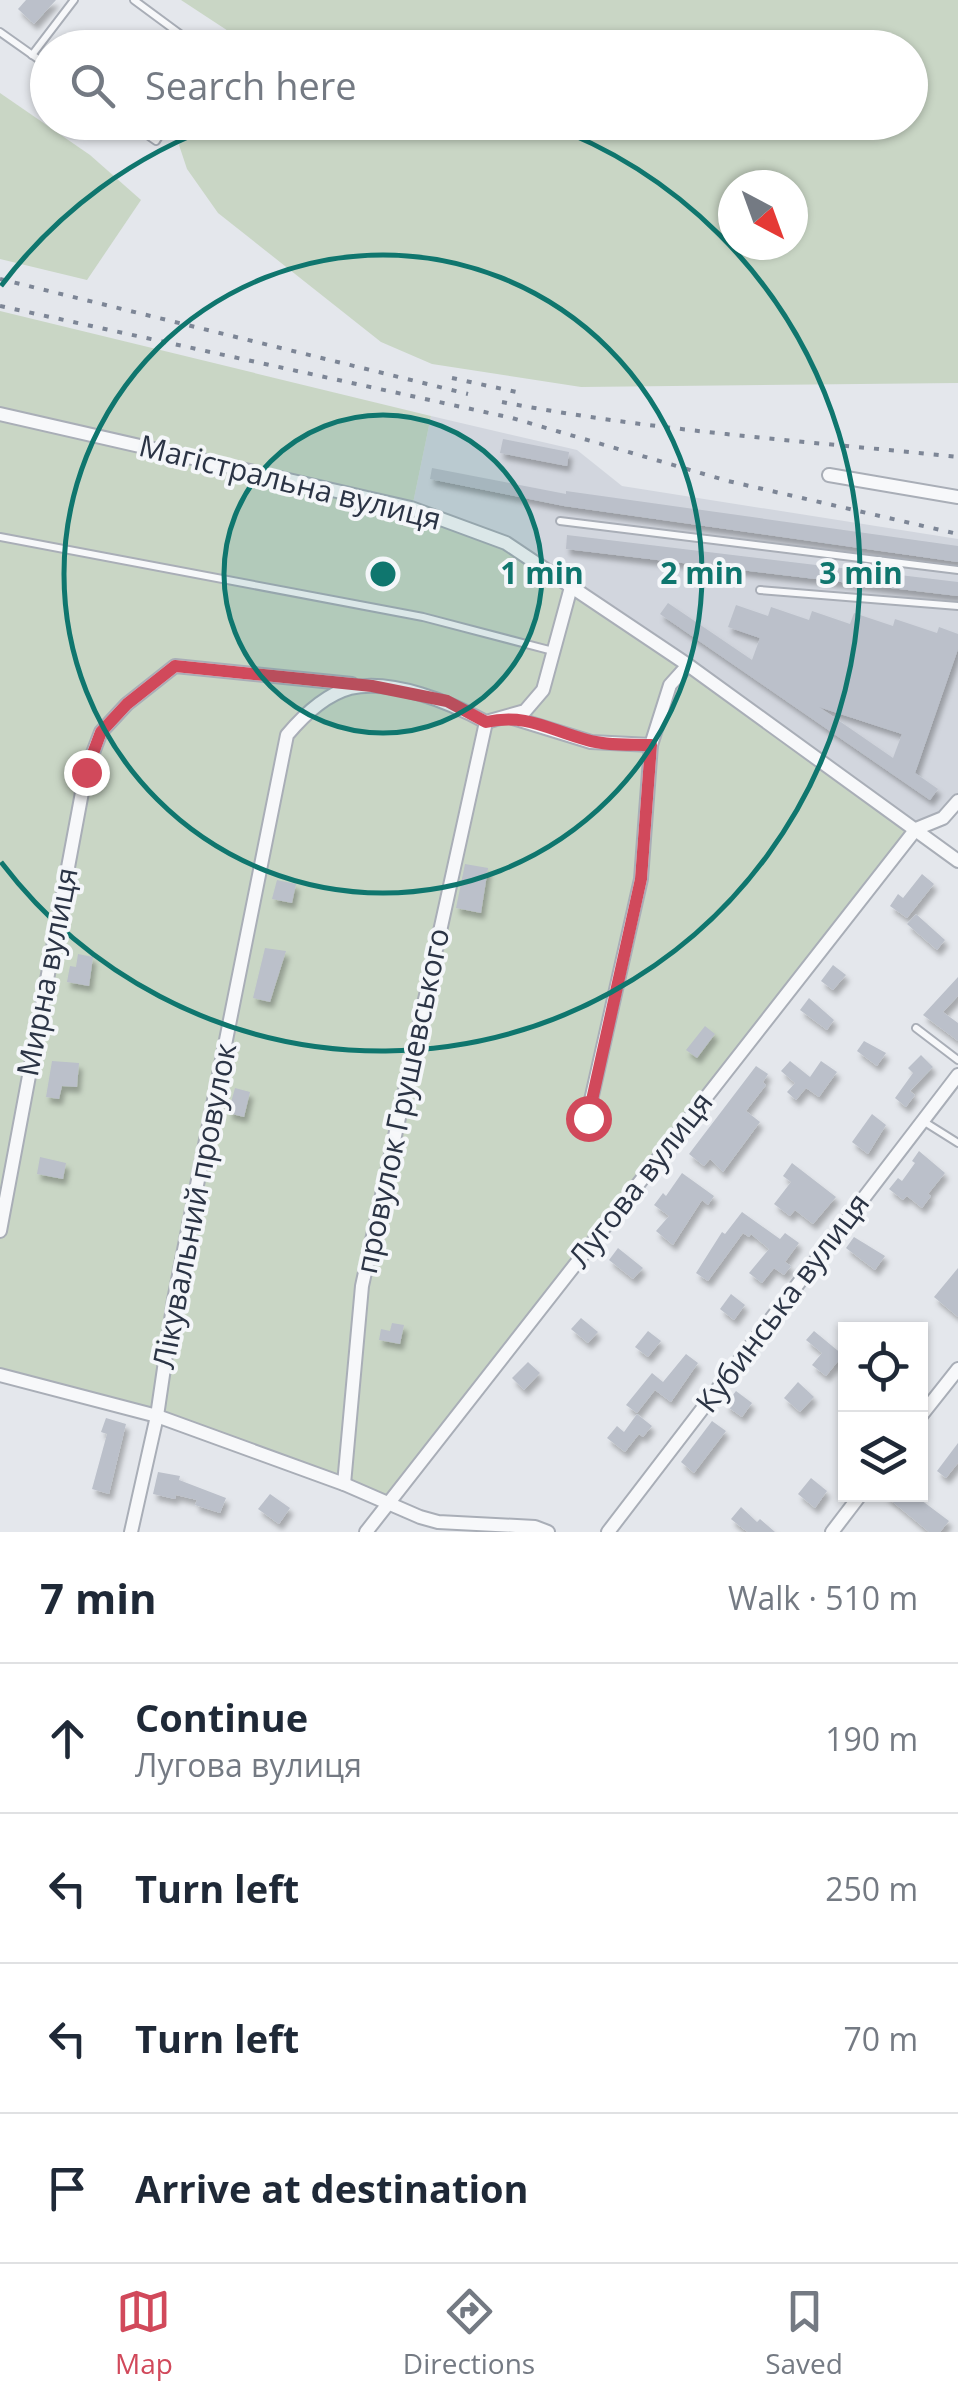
<!DOCTYPE html>
<html lang="en">
<head>
<meta charset="utf-8">
<style>
  :root { --surface:#fff; --page:#f6f6f7; --text:#1f2937; --muted:#747a83; --line:#e0e1e3; --accent:#d1495b }
  body { margin:0; font-family:"Open Sans",sans-serif; background:var(--page); color:var(--text) }
  .controls { position:absolute; right:30px; bottom:30px; display:grid; overflow:hidden; border-radius:0px; box-shadow:0 2px 8px #0004 }
  .controls button { width:90px; height:90px; display:grid; place-items:center; padding:0; border:0; border-bottom:2px solid var(--line); background:var(--surface); color:var(--text); font:50px sans-serif }
  .compass { position:absolute; left:718px; top:170px; width:90px; height:90px; border-radius:50%; background:var(--surface); box-shadow:0 2px 8px #0004; rotate:139deg }
  .stop { position:absolute; width:30px; height:30px; margin:-22px; border:8px solid #d1495b; border-radius:50%; background:#fff }
  .stop.end { background:#d1495b; border-color:#fff; box-shadow:0 2px 10px #0008 }
  .list { margin:0; padding:0; list-style:none }
  h2 { display:flex; justify-content:space-between; align-items:center; height:130px; margin:0; padding:0 40px; font-size:42px }
  h2 small { font-size:32px; font-weight:400; color:var(--muted) }
  .list li { display:grid; grid-template-columns:65px 1fr auto; gap:30px; align-items:center; box-sizing:border-box; height:150px; padding:0 40px; border-top:2px solid var(--line) }
  .list b { display:block; font-size:38px; white-space:nowrap }
  .list p { margin:0; font-size:32px; white-space:nowrap; color:var(--muted) }
  .list em { font-size:32px; font-style:normal; color:var(--muted) }
  .icon { flex:none; width:55px; height:55px; fill:none; stroke:currentColor; stroke-width:2; stroke-linecap:round; stroke-linejoin:round }
  .map { position:relative; flex:none; width:958px; height:1532px; overflow:hidden }
  .search { position:absolute; background:var(--surface); box-shadow:0 2px 8px #0004; left:30px; right:30px; top:30px; height:110px; display:flex; align-items:center; gap:25px; box-sizing:border-box; padding:0 35px; border-radius:55px; color:var(--muted); font-size:38px }
  .sheet { height:730px; background:var(--surface) }
  nav { display:flex; justify-content:space-around; align-items:center; box-sizing:border-box; height:140px; border-top:2px solid var(--line); background:var(--surface); font-size:28px; color:var(--muted) }
  nav a { display:grid; justify-items:center; gap:5px }
  nav .on { color:var(--accent) }
  .map>svg:first-child { display:block }
  .built { fill:#d2d6de }
  .green { fill:#c9d6c5; fill-rule:evenodd }
  .building { fill:#bbc0ca; fill-rule:evenodd; filter:url(#shadow) }
  .lines { fill:none; stroke-linecap:round; stroke-linejoin:round }
  .lane-casing { stroke:#a9aeb7; stroke-width:10 }
  .street-casing { stroke:#a9aeb7; stroke-width:16 }
  .lane { stroke:#f7f8fa; stroke-width:6 }
  .street { stroke:#f7f8fa; stroke-width:12 }
  .rail { stroke:#7d8696; stroke-width:4; stroke-dasharray:5 10; stroke-linecap:butt }
  .route { stroke:#d1495b; stroke-width:12 }
  .ring { fill:none; stroke:#0f766e; stroke-width:5 }
  .labels { text-anchor:middle; stroke-width:8; stroke-linejoin:round; paint-order:stroke }
  .street-label { font-size:30px; fill:#2b3445; stroke:#f4f6f9 }
  .centre { fill:#0f766e; stroke:#f4f6f9; stroke-width:5 }
  .ring-label { font-size:30px; text-anchor:middle; font-weight:bold; fill:#0f766e; stroke:#f4f6f9; stroke-width:8; stroke-linejoin:round; paint-order:stroke }
</style>
</head>
<body>
<div class="map">
<svg width="958" height="1532" viewBox="0 0 958 1532">
  <defs>
    <filter id="shadow"><feDropShadow dx="3.5" dy="6" stdDeviation="2.5" flood-color="#0004"/></filter>
  </defs>
  <rect width="100%" height="100%" fill="#e4e7ec"/>
  <!-- built -->
  <path class="built" d="M431,416L577,450L622,486L958,539V801L916,829L412,508Z"/>
  <!-- green -->
  <g class="green">
    <path d="M181,0H958V383L581,387L432,364L381,342L218,213L187,169L179,145L195,122H910V48L247,47L248,44ZM793,185V245H733V185Z"/>
    <path d="M0,93L90,155L141,200L87,280L0,259Z"/>
    <path d="M0,311L431,416L412,508L506,543L916,829L389,1503L157,1416L0,1375Z"/>
  </g>
  <!-- building -->
  <g class="building">
    <path d="M26,0H56L34,24L18,9Z"/>
    <path d="M503,439L569,452L567,466L500,453Z"/>
    <path d="M432,468L566,494V491L958,546V562L564,506L430,479Z"/>
    <path d="M567,535L958,582V596L566,549Z"/>
    <path d="M668,603L752,660L760,638L728,627L736,605L768,616L771,607L809,620L812,611L850,624L854,613L893,626L895,619L937,633L939,627L958,634V649L915,773L938,789L930,800L660,614ZM819,707L902,734L893,758Z"/>
    <path d="M465,864L488,868L481,913L456,908Z"/>
    <path d="M922,874L934,884L907,918L890,906L898,894L903,898Z"/>
    <path d="M277,880L296,884L292,903L272,899Z"/>
    <path d="M916,914L945,940L937,950L907,924Z"/>
    <path d="M265,948L286,951L270,1002L253,998Z"/>
    <path d="M78,954L93,957L89,986L67,982L70,966L76,967Z"/>
    <path d="M833,965L846,975L833,990L821,981Z"/>
    <path d="M958,977V996L943,1012L958,1023V1041L923,1015Z"/>
    <path d="M809,998L834,1020L827,1030L800,1010Z"/>
    <path d="M705,1026L715,1034L697,1058L686,1050Z"/>
    <path d="M864,1041L886,1053L877,1066L857,1051Z"/>
    <path d="M921,1055L933,1067L910,1091L915,1095L906,1107L895,1098L913,1073L908,1068Z"/>
    <path d="M52,1061L79,1063L77,1087L62,1086L59,1099L46,1097Z"/>
    <path d="M790,1061L810,1077L821,1061L837,1072L819,1097L806,1088L796,1100L787,1092L795,1083L781,1071Z"/>
    <path d="M756,1066L768,1074L763,1082L766,1085L746,1111L760,1122L723,1172L710,1159L704,1166L689,1154Z"/>
    <path d="M235,1088L250,1092L244,1117L228,1113Z"/>
    <path d="M872,1114L886,1125L868,1154L852,1142Z"/>
    <path d="M919,1151L945,1173L928,1194L931,1196L922,1208L907,1196L903,1200L889,1189L898,1178L902,1181L915,1163L912,1161Z"/>
    <path d="M40,1157L66,1163L63,1179L37,1174Z"/>
    <path d="M792,1163L836,1197L813,1224L795,1210L790,1216L774,1204L791,1182L783,1176Z"/>
    <path d="M682,1173L714,1196L708,1205L702,1200L673,1245L656,1231L669,1216L654,1205L663,1193L666,1196Z"/>
    <path d="M742,1212L780,1239L785,1233L799,1243L785,1262L791,1266L784,1275L774,1268L762,1283L749,1273L769,1249L751,1234L749,1237L743,1233L708,1281L696,1273L722,1232L725,1234Z"/>
    <path d="M854,1237L885,1256L875,1270L846,1248Z"/>
    <path d="M618,1248L643,1268L633,1279L609,1260Z"/>
    <path d="M958,1268V1317L934,1297Z"/>
    <path d="M731,1294L745,1305L734,1320L720,1309Z"/>
    <path d="M581,1318L598,1332L588,1343L571,1329Z"/>
    <path d="M392,1323L404,1325L400,1344L379,1340L381,1329L390,1331Z"/>
    <path d="M648,1331L661,1341L648,1357L635,1347Z"/>
    <path d="M814,1331L843,1355L826,1376L812,1365L822,1353L806,1340Z"/>
    <path d="M686,1354L698,1363L671,1402L655,1390L637,1413L626,1405L652,1373L663,1382Z"/>
    <path d="M528,1362L540,1373L524,1390L512,1378Z"/>
    <path d="M798,1382L814,1397L800,1412L784,1398Z"/>
    <path d="M736,1391L752,1403L742,1417L725,1405Z"/>
    <path d="M637,1414L652,1426L643,1437L639,1434L625,1452L607,1438L617,1426L624,1432Z"/>
    <path d="M106,1418L126,1424L109,1494L92,1489L107,1434L101,1432Z"/>
    <path d="M712,1421L726,1431L694,1473L681,1462Z"/>
    <path d="M958,1443V1463L946,1478L937,1471Z"/>
    <path d="M158,1472L180,1476L179,1480L226,1498L220,1513L195,1505L197,1500L176,1495L175,1499L153,1494Z"/>
    <path d="M811,1478L827,1491L815,1508L798,1494Z"/>
    <path d="M270,1494L290,1508L279,1524L258,1509Z"/>
    <path d="M883,1494H905L913,1502L917,1497L949,1521L940,1532H929Z"/>
    <path d="M741,1507L757,1522L760,1519L775,1532H748L742,1528L731,1519Z"/>
  </g>
  <g class="lines">
    <!-- lane casing -->
    <g class="lane-casing">
      <g id="lane">
        <path d="M134,0L199,48"/>
        <path d="M0,32L48,66"/>
        <path d="M32,55L74,0"/>
        <path d="M129,122L156,141L168,122"/>
        <path d="M560,521L958,570"/>
        <path d="M0,537L423,617L553,651"/>
        <path d="M760,590L958,606"/>
        <path d="M916,1028L958,1060"/>
        <path d="M923,1121L958,1143"/>
      </g>
    </g>
    <!-- street casing -->
    <g class="street-casing">
      <g id="street">
        <path d="M0,414L411,508L506,543L688,665L958,861"/>
        <path d="M829,475L958,497"/>
        <path d="M513,718L591,742L651,745"/>
        <path d="M916,829L943,818L958,801"/>
        <path d="M587,1118L641,879L651,745L670,685L688,665"/>
        <path d="M0,1231L86,771L101,732L127,704L175,666L352,684"/>
        <path d="M0,1375L157,1416L344,1484L420,1517L438,1522L535,1527L548,1532"/>
        <path d="M920,1417L958,1369"/>
        <path d="M344,1484L362,1286L486,722"/>
        <path d="M131,1532L157,1416L174,1300L287,735C303,716 324,695 350,688C392,678 451,703 486,722L525,711L543,690L571,587"/>
        <path d="M366,1532L916,829"/>
        <path d="M608,1532L958,1075"/>
        <path d="M832,1532L861,1494"/>
      </g>
    </g>
    <!-- lane -->
    <use href="#lane" class="lane"/>
    <!-- street -->
    <use href="#street" class="street"/>
    <!-- rail -->
    <g class="rail">
      <path d="M0,279L468,394"/>
      <path d="M0,306L512,418L728,481L958,534"/>
      <path d="M452,378L521,393"/>
      <path d="M502,402C652,431 806,441 958,457"/>
    </g>
  </g>
  <g class="lines">
    <!-- route -->
    <path class="route" d="M86,772L101,732L127,704L175,666L372,686L447,701L486,722C527,713 549,730 587,740C607,746 631,744 651,745L641,879L588,1118"/>
  </g>
  <!-- distance rings -->
  <circle cx="383" cy="574" r="159" fill="#0f766e" fill-opacity=".12"/>
  <g class="ring">
    <circle cx="383" cy="574" r="159"/>
    <circle cx="383" cy="574" r="319"/>
    <path d="M1 286A478 478 0 0 1 223 123M543 123A478 478 0 1 1 1 862"/>
  </g>
  <g class="labels">
    <!-- street labels -->
    <g class="street-label">
      <text transform="translate(290 483) rotate(14)" y="10">Магістральна вулиця</text>
      <text transform="translate(48 972) rotate(-79)" y="10">Мирна вулиця</text>
      <text transform="translate(403 1101) rotate(-78)" y="10">провулок Грушевського</text>
      <text transform="translate(641 1180) rotate(-52)" y="10">Лугова вулиця</text>
      <text transform="translate(195 1206) rotate(-79)" y="10">Лікувальний провулок</text>
      <text transform="translate(783 1303) rotate(-53)" y="10">Кубинська вулиця</text>
    </g>
  </g>
  <circle cx="383" cy="574" r="15" class="centre"/>
  <g class="ring-label">
    <text x="542" y="584">1 min</text>
    <text x="702" y="584">2 min</text>
    <text x="861" y="584">3 min</text>
  </g>
</svg>
<div class="controls">
<button><svg class="icon" aria-label="locate" viewBox="0 0 24 24"><circle cx="12" cy="12" r="6"/><path d="M12 2v4M12 18v4M2 12h4M18 12h4"/></svg></button>
<button><svg class="icon" aria-label="layers" viewBox="0 0 24 24"><path d="M12 4l9 5-9 5-9-5zM3 14l9 5 9-5"/></svg></button>
</div>
<svg class="compass" viewBox="-18 -18 36 36"><path d="M0-13l5 13h-10z" fill="#e53935"/><path d="M0 13l5-13h-10z" fill="#747a83"/></svg>
<div class="stop" style="left:588px;top:1118px"></div>
<div class="stop end" style="left:86px;top:772px"></div>
<div class="search"><svg class="icon" aria-label="search" viewBox="0 0 24 24"><circle cx="10" cy="10" r="6"/><path d="M15 15l6 6"/></svg>Search here</div>
</div>
<section class="sheet">
<h2>7 min<small>Walk · 510 m</small></h2>
<ul class="list">
<li><svg class="icon" aria-label="ahead" viewBox="0 0 24 24"><path d="M12 20V5M6 11l6-6 6 6"/></svg><div><b>Continue</b><p>Лугова вулиця</p></div><em>190 m</em></li>
<li><svg class="icon" aria-label="left" viewBox="0 0 24 24"><path d="M17 20v-9H6M10 6l-5 5 5 5"/></svg><div><b>Turn left</b></div><em>250 m</em></li>
<li><svg class="icon" aria-label="left" viewBox="0 0 24 24"><path d="M17 20v-9H6M10 6l-5 5 5 5"/></svg><div><b>Turn left</b></div><em>70 m</em></li>
<li><svg class="icon" aria-label="arrive" viewBox="0 0 24 24"><path d="M6 21V4h12l-3 4 3 4H6"/></svg><div><b>Arrive at destination</b></div></li>
</ul>
</section>
<nav>
<a class="on"><svg class="icon" aria-label="map" viewBox="0 0 24 24"><path d="M3 6l6-2 6 2 6-2v14l-6 2-6-2-6 2zM9 4v14M15 6v14"/></svg>Map</a>
<a><svg class="icon" aria-label="directions" viewBox="0 0 24 24"><path d="M12 3l9 9-9 9-9-9zM9 14v-3h6M13 9l2 2-2 2"/></svg>Directions</a>
<a><svg class="icon" aria-label="saved" viewBox="0 0 24 24"><path d="M7 4h10v16l-5-4-5 4z"/></svg>Saved</a>
</nav>
</body>
</html>
